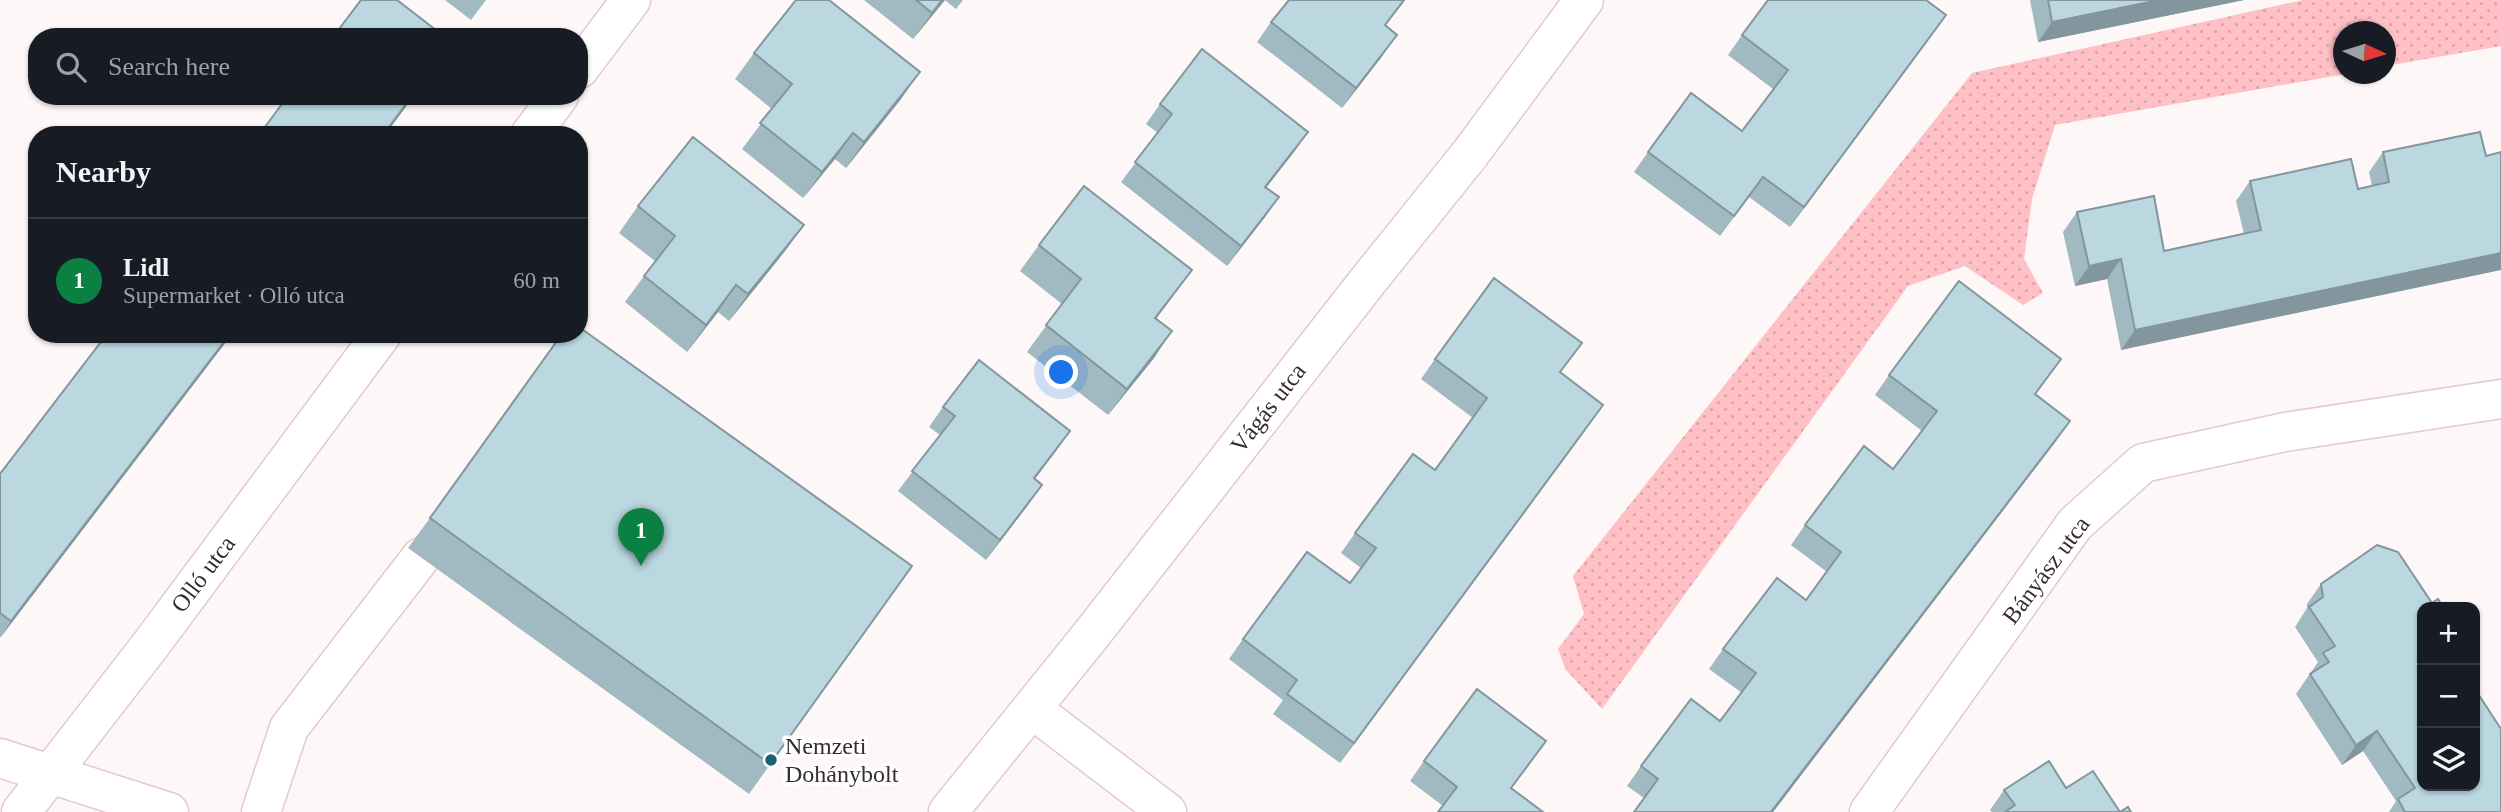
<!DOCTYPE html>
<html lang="en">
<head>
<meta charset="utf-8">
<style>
  :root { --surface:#171b24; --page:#242831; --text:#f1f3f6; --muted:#9ea1a6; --line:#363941; --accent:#0b8043 }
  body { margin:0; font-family:"Times New Roman",serif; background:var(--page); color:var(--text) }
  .controls { position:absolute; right:21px; bottom:21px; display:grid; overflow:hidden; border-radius:14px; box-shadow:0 2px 5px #0004 }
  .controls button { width:63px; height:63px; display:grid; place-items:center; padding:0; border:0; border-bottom:2px solid var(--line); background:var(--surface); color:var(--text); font:35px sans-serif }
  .compass { position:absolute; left:2333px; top:21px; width:63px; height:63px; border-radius:50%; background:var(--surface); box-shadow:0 2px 5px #0004; rotate:94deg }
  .you { position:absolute; left:1062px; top:373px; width:24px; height:24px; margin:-18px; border:5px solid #fff; border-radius:50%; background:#1a73e8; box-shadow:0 0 0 10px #1a73e833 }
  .badge { display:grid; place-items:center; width:46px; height:46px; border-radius:50%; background:var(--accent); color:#fff; font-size:23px; font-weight:700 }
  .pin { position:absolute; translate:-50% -58px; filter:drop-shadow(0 2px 4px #0008) }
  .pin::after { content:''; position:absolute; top:37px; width:24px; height:21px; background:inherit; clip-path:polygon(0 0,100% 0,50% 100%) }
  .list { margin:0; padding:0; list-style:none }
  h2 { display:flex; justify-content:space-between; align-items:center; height:91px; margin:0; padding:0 28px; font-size:30px }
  h2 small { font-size:23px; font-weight:400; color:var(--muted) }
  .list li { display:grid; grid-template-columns:46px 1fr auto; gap:21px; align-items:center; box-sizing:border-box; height:126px; padding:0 28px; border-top:2px solid var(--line) }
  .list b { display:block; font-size:26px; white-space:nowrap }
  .list p { margin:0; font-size:23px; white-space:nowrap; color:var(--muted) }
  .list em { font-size:23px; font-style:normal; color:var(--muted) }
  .icon { flex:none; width:38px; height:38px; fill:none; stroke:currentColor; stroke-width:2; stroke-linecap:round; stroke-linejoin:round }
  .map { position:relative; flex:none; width:2501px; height:812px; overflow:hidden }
  .search { position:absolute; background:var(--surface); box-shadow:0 2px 5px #0004; left:28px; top:28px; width:560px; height:77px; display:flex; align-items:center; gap:18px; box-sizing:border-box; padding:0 24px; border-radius:28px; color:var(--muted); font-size:26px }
  .panel { position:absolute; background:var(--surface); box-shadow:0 2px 5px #0004; left:28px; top:126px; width:560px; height:217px; border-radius:28px }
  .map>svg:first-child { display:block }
  .park { fill:url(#park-dots) }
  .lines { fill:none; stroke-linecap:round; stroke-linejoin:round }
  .minor-casing { stroke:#e5c9cb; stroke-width:41 }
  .minor { stroke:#fff; stroke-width:38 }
  .wall { fill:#a1b9c1 }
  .shaded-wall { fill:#83969d }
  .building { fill:#bbd7e0; stroke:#83969d; stroke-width:2 }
  .poi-dot { fill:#1b6172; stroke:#fff; stroke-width:2.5 }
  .labels { text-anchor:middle; stroke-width:7; stroke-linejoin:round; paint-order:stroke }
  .street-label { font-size:24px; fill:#382d2e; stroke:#fff }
  .poi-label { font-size:24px; fill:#382d2e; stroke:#fff; text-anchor:start }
</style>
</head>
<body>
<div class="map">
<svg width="2501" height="812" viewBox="0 0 2501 812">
  <defs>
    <pattern id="park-dots" width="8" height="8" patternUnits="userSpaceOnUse" patternTransform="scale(1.75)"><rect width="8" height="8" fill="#fec0c5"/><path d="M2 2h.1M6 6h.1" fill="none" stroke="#daa5aa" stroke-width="1.8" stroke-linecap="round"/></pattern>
  </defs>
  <rect width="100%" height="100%" fill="#fdf7f8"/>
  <!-- park -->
  <path class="park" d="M2303,0H2501V46L2386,66V32H2344L2345,74L2055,125L2032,199L2024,259L2043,293L2023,305L1965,266L1908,286L1602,709L1566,670L1558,649L1584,614L1573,576L1972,73Z"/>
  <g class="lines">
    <!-- minor casing -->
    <g class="minor-casing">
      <g id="minor">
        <path d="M579,69L631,0"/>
        <path d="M530,135L559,96"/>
        <path d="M1032,709L1167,812"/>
        <path d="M0,758L169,812"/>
        <path d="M21,812L152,643L382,334"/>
        <path d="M261,812L289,728L421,557"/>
        <path d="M948,812L1091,635L1367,282L1470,154L1584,0"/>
        <path d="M1869,812L2075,524L2143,463L2285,432L2501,399"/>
      </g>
    </g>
    <!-- minor -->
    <use href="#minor" class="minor"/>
  </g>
  <!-- wall -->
  <g class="wall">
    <path d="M445,0H486L471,20Z"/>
    <path d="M864,0H963L956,9L945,0L913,39Z"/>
    <path d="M2030,0H2244L2038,42Z"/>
    <path d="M1271,22L1385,26L1383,55L1342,108L1257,42Z"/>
    <path d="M1742,35H1932L1790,227L1749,197L1720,236L1634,172L1648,152L1742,131L1773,89L1728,55Z"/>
    <path d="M754,53L901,99L846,168L835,159L803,198L742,149L772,109L735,79Z"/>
    <path d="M1160,104L1308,132L1266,187L1265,217L1227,266L1121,182L1158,133L1146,124Z"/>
    <path d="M2480,132L2121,350L2107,279L2075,286L2063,232L2077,212L2164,251L2244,234L2236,201L2250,181L2358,189L2372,186L2369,172L2383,152Z"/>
    <path d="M638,206L804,225L785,251L729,321L718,312L687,352L625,302L655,261L619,233Z"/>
    <path d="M1039,245L1173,296L1156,319L1154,358L1108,415L1027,352L1062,304L1020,271Z"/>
    <path d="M107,334H232L0,638V474Z"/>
    <path d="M1435,359L1560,373L1589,425L1340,763L1273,714L1283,700L1229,659L1243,639L1350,583L1361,568L1341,553L1355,533L1435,470L1473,418L1421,379Z"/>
    <path d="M1889,375L2035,394L2070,421L2056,441L1773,812H1634L1644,798L1627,786L1641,766L1720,721L1742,693L1709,669L1723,649L1806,600L1827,572L1791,545L1805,525L1893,469L1922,431L1875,395Z"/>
    <path d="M943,407L1056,451L1035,479L1042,485L986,560L898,491L940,435L929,427Z"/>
    <path d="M430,518L890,597L749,794L408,548Z"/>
    <path d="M2321,584L2432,603L2443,607H2422L2501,812H2389L2396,801L2363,751L2342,765L2296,694L2318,662L2295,627L2307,608V604Z"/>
    <path d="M1546,741L1443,806L1410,781L1424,761Z"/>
    <path d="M2066,788L2120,812H1992L1990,810L2004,790Z"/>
  </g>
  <!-- shaded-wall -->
  <g class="shaded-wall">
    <path d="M942,0H945L913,39L932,13Z"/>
    <path d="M1404,0H1405L1371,45L1385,25Z"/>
    <path d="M2159,0H2244L2038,42L2052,22Z"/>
    <path d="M1946,15L1932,35L1790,227L1804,207Z"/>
    <path d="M1397,35L1383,55L1342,108L1356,88Z"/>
    <path d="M920,72L901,99L846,168L864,142Z"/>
    <path d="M412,96H414L385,135H383Z"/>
    <path d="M1308,132L1294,152L1251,207L1265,187Z"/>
    <path d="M853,133L835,159L803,198L822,172Z"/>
    <path d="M1279,197L1265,217L1227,266L1241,246Z"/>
    <path d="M804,225L785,251L729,321L748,294Z"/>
    <path d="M2501,253V270L2121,350L2135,330Z"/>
    <path d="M2121,259L2107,279L2075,286L2089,266Z"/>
    <path d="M1192,270L1173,296L1137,344L1155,318Z"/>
    <path d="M736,285L718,312L687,352L706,325Z"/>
    <path d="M1172,331L1154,358L1108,415L1127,389Z"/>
    <path d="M230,334H232L0,638L11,621Z"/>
    <path d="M1603,405L1589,425L1340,763L1354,743Z"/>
    <path d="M2070,421L2056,441L1773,812H1771Z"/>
    <path d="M1070,431L1056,451L1020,498L1034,478Z"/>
    <path d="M1042,485L1028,505L986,560L1000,540Z"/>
    <path d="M2377,731L2363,751L2342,765L2356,745Z"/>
  </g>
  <!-- building -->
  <g class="building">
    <path d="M361,0H397L445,37H333Z"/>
    <path d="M796,0H829L920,72L864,142L853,133L822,172L760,123L792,84L754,53Z"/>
    <path d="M916,0H942L932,13Z"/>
    <path d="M1289,0H1404L1385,25L1397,35L1356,88L1271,22Z"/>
    <path d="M1768,0H1926L1946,15L1804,207L1763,177L1734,216L1648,152L1691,93L1742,131L1788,70L1742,35Z"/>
    <path d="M2048,0H2159L2052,22Z"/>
    <path d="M1202,49L1308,132L1265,187L1279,197L1241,246L1135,162L1172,114L1160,104Z"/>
    <path d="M288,96H412L383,135H259Z"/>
    <path d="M2480,132L2486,156L2501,152V253L2135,330L2121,259L2089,266L2077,212L2154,196L2164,251L2261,230L2250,181L2351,159L2358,189L2389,182L2383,152Z"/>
    <path d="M693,137L804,225L748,294L736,285L706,325L644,276L675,236L638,206Z"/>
    <path d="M1084,186L1192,270L1155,318L1172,331L1127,389L1046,325L1081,279L1039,245Z"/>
    <path d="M1494,278L1582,343L1560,372L1603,405L1354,743L1287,694L1297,680L1243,639L1307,552L1350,583L1376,548L1355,533L1413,454L1435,470L1487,398L1435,359Z"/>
    <path d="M1959,281L2061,359L2035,394L2070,421L1771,812H1634L1658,779L1641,766L1691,699L1720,721L1756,673L1723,649L1777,578L1806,600L1841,552L1805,525L1864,446L1893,469L1937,411L1889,375Z"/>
    <path d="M579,327L912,566L770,764L430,518L562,334H579Z"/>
    <path d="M107,334H230L11,621L0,613V474Z"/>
    <path d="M979,360L1070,431L1034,478L1042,485L1000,540L912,471L955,416L943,407Z"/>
    <path d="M2377,545L2398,552L2432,603L2438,599L2443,607H2422V786H2475V689L2501,729V812H2405L2398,799L2415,788L2377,731L2356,745L2310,674L2329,662L2323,653L2335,646L2309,607L2323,597L2321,584Z"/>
    <path d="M1477,689L1546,741L1511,788L1543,812H1438L1457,787L1424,761Z"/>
    <path d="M2049,761L2066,788L2093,771L2120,812H2005L2015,805L2004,790Z"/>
    <path d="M2128,807L2131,812H2120Z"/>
  </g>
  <!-- markers -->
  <circle class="poi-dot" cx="771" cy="760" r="7"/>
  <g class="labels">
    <!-- street labels -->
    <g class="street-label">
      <text transform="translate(1268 408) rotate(-52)" y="8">Vágás utca</text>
      <text transform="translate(2046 570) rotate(-53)" y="8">Bányász utca</text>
      <text transform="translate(203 574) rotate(-53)" y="8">Olló utca</text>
    </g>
    <!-- poi labels -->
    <g class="poi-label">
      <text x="785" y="754">Nemzeti<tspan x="785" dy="28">Dohánybolt</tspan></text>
    </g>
  </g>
</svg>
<div class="controls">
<button>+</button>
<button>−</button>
<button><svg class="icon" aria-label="layers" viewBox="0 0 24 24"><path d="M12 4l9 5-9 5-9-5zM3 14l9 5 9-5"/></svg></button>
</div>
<svg class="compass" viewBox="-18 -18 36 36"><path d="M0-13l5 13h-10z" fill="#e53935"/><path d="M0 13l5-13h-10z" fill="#9ea1a6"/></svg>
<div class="you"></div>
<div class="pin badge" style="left:641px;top:566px">1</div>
<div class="search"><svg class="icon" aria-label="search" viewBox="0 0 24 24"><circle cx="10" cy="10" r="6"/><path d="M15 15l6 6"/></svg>Search here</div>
<section class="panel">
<h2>Nearby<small></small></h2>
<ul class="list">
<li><span class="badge">1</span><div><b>Lidl</b><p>Supermarket · Olló utca</p></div><em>60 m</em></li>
</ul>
</section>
</div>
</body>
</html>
